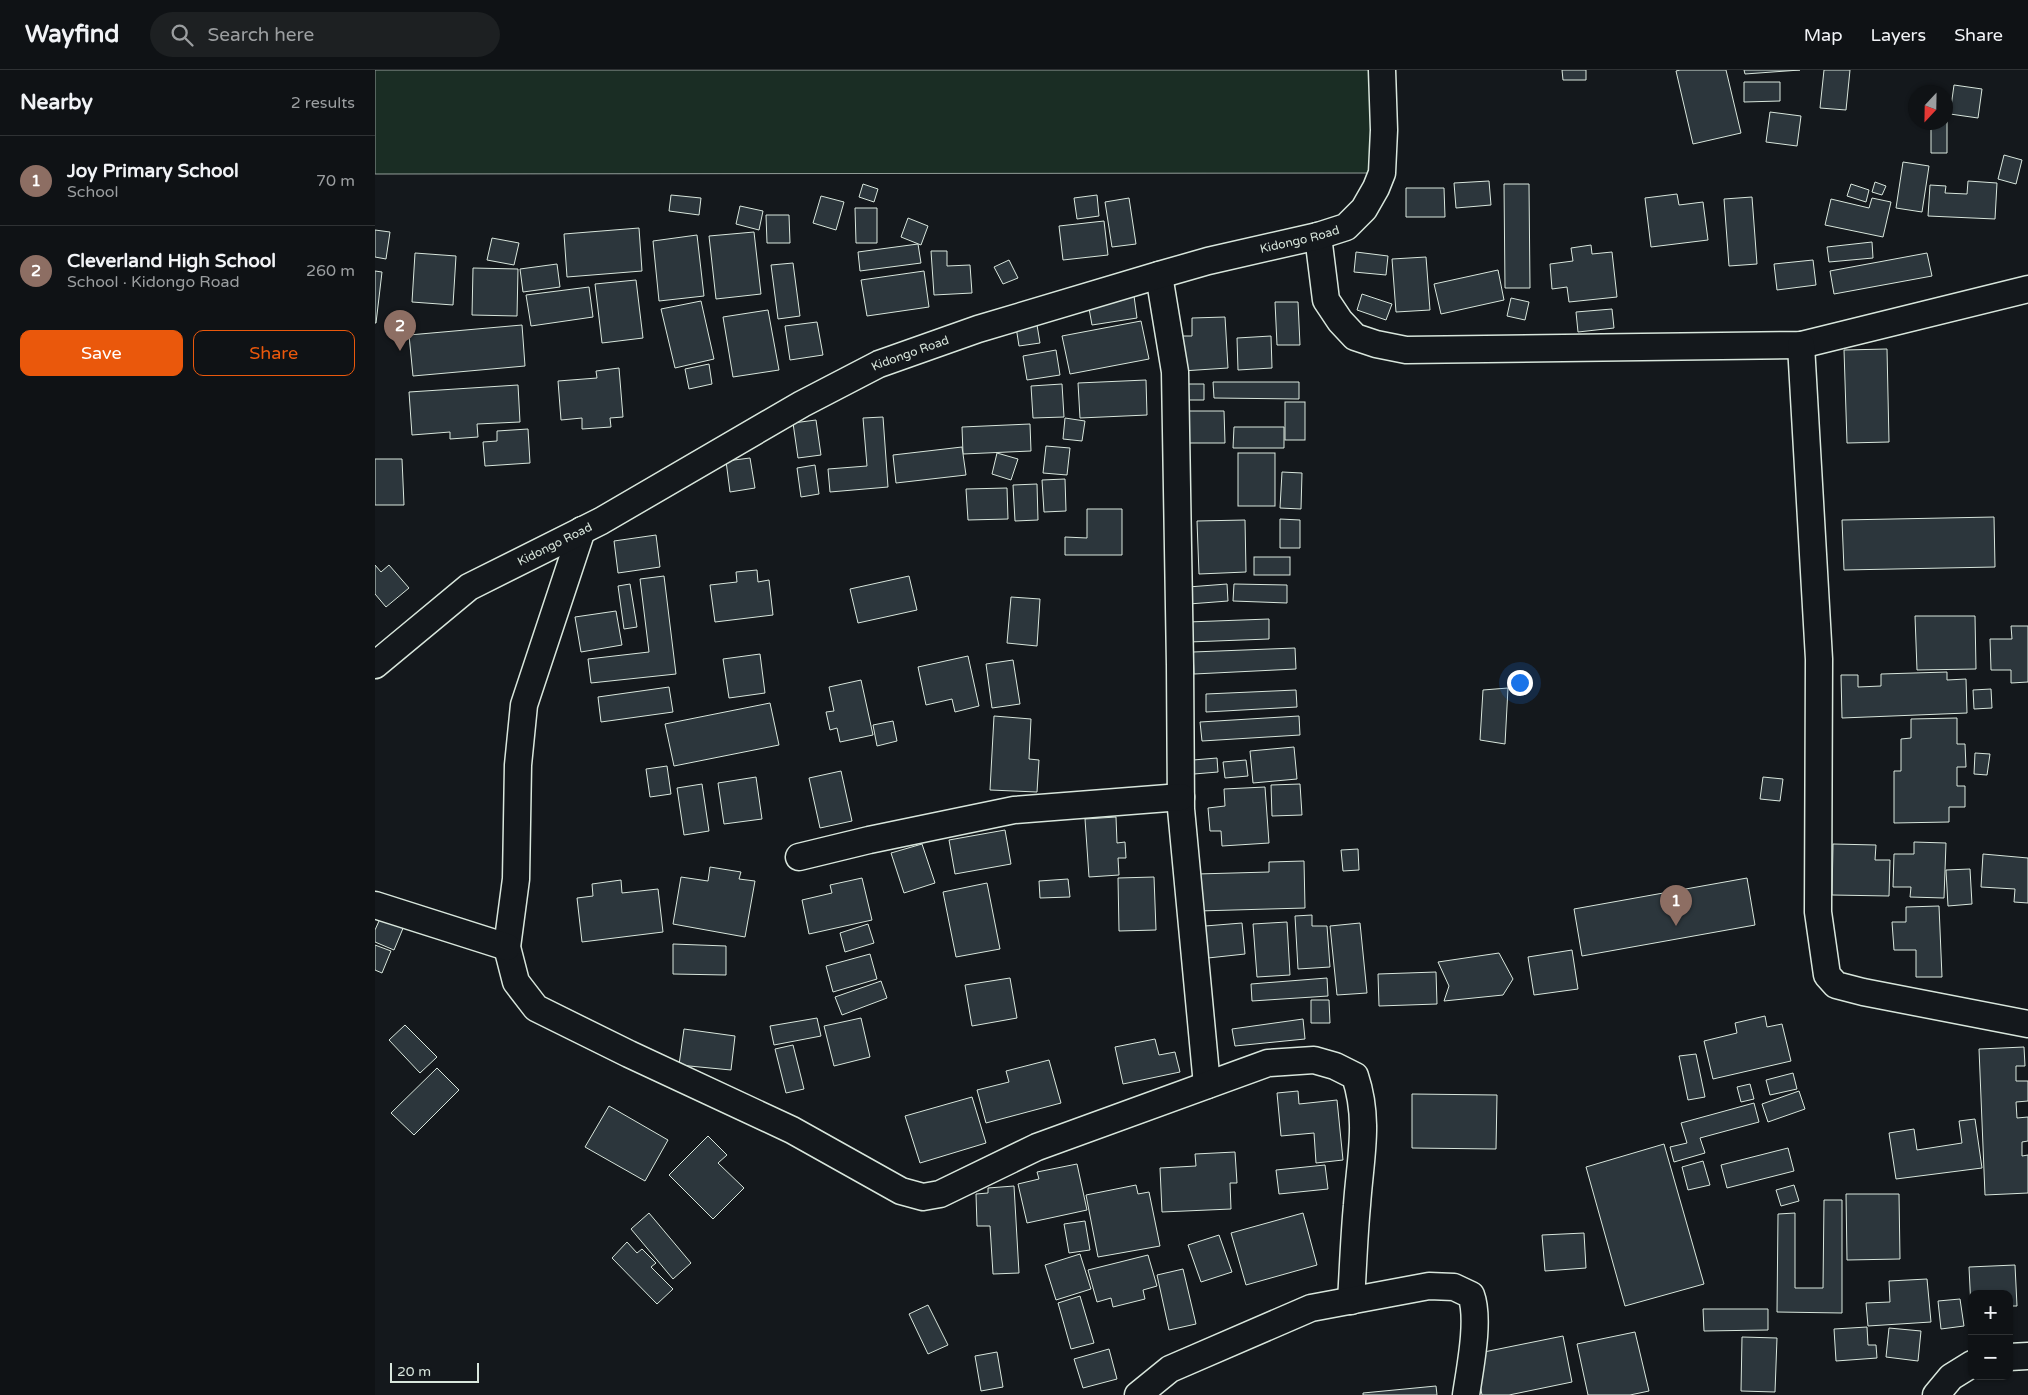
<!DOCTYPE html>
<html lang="en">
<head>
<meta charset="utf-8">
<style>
  :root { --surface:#0f1215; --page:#1d2022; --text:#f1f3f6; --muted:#9b9ea0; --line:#2f3234; --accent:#ea580c }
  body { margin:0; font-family:"Varela Round",sans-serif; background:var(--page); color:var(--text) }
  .controls { position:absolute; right:15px; bottom:15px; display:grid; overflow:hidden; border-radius:10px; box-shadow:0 1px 4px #0004 }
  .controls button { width:45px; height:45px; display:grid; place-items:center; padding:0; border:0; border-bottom:1px solid var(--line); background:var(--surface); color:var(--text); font:25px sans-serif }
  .compass { position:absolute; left:1533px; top:15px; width:45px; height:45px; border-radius:50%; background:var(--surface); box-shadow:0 1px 4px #0004; rotate:202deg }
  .scale { position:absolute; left:15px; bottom:12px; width:89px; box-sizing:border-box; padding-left:5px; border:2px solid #d8e6dc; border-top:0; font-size:14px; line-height:18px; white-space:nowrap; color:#d8e6dc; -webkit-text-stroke:4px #14181c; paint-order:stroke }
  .you { position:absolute; left:1144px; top:612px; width:18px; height:18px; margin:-12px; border:4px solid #fff; border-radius:50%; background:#1a73e8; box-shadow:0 0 0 8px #1a73e833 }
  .badge { display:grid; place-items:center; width:32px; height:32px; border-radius:50%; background:var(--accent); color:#fff; font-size:16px; font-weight:700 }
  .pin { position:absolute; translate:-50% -41px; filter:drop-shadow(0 1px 2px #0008) }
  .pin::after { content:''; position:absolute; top:26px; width:18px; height:15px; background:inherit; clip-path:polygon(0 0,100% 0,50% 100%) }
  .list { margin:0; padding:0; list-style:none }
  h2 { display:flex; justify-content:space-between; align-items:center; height:65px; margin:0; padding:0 20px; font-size:21px }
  h2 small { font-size:16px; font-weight:400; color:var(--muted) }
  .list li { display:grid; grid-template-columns:32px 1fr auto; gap:15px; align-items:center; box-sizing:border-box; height:90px; padding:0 20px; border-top:1px solid var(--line) }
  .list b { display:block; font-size:19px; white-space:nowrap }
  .list p { margin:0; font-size:16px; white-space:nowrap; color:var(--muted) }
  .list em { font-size:16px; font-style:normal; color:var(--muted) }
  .actions { display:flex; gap:10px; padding:15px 20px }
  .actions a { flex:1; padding:11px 0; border:1px solid var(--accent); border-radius:10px; text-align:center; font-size:18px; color:var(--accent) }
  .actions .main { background:var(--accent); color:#fff }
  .icon { flex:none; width:28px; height:28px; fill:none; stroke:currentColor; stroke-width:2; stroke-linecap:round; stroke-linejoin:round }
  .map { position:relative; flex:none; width:1653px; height:1325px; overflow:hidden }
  header { display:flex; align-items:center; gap:30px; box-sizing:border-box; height:70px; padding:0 25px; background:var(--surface); border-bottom:1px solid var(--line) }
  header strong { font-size:24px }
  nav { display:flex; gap:28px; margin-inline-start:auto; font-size:18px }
  .search { width:350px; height:45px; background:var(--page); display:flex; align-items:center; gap:12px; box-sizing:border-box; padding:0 18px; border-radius:28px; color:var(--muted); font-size:19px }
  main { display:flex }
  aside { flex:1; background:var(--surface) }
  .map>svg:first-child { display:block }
  .green { fill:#1a2d24; stroke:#939e99 }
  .building { fill:#2c363c; stroke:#d8e6dc }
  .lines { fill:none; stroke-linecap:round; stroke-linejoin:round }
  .minor-casing { stroke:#d8e6dc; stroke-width:29 }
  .minor { stroke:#14181c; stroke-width:26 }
  .labels { text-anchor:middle; stroke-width:4; stroke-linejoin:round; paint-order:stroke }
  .street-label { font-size:12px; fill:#d8e6dc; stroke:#14181c }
</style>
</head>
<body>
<header>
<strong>Wayfind</strong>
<div class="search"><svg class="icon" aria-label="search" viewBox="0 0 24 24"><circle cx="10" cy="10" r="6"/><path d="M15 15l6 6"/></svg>Search here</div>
<nav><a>Map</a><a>Layers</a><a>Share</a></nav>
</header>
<main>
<aside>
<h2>Nearby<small>2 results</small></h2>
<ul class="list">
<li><span class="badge" style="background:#8d6e63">1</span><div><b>Joy Primary School</b><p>School</p></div><em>70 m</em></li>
<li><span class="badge" style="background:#8d6e63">2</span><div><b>Cleverland High School</b><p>School · Kidongo Road</p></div><em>260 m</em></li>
</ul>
<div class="actions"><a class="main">Save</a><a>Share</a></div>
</aside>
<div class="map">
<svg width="1653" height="1325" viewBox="0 0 1653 1325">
  <rect width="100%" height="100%" fill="#14181c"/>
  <!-- green -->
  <path class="green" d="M0,0H998L1004,103L0,104Z"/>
  <!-- building -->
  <g class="building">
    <path d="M1187,0H1211V10H1188Z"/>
    <path d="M1305,0H1351L1366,63L1318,74L1301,1Z"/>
    <path d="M1369,0H1425L1370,4Z"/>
    <path d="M1449,0H1475L1471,40L1445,38Z"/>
    <path d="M1369,12H1405V31L1369,32Z"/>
    <path d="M1579,15L1607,19L1603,48L1575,44Z"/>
    <path d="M1395,42L1426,46L1422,76L1391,72Z"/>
    <path d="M1570,49H1572V83H1556V52H1570Z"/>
    <path d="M1629,85L1647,90L1641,114L1623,109Z"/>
    <path d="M1528,92L1554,96L1547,142L1521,138Z"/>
    <path d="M1114,111L1116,135L1081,138L1079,113Z"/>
    <path d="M1593,111L1622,113L1620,149L1553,146L1555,115L1571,116L1570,123L1592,124Z"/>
    <path d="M1500,112L1511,116L1507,125L1497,122Z"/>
    <path d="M488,114L503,119L499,132L484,127Z"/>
    <path d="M1129,114H1154L1155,218H1130Z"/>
    <path d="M1476,114L1494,120L1491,132L1472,126Z"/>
    <path d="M1031,118H1069L1070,147H1031Z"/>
    <path d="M1302,124L1304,135L1328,132L1333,170L1276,177L1270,128Z"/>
    <path d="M296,125L326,128L324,145L294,141Z"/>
    <path d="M722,125L724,146L702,149L699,128Z"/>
    <path d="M446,126L469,132L461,160L438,153Z"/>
    <path d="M1377,127L1382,194L1354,196L1349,129Z"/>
    <path d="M754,128L761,174L737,177L730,132Z"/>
    <path d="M1497,128L1516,132L1508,167L1450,155L1456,129L1494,138Z"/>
    <path d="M365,136L388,141L384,160L361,154Z"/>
    <path d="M480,138H502V173H481Z"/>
    <path d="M391,145H414L415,173H392Z"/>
    <path d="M533,148L553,156L546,175L526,167Z"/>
    <path d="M729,151L733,185L688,190L684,156Z"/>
    <path d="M264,158L267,201L192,207L189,164Z"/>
    <path d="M0,160L15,162L11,189L0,187Z"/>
    <path d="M379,162L386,224L341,229L334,166Z"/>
    <path d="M322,165L329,226L284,231L278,171Z"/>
    <path d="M117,168L144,173L139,195L112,190Z"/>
    <path d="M1497,172L1498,188L1454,192L1452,177Z"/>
    <path d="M543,174L546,193L485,201L483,182Z"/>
    <path d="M1216,175L1217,184L1237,182L1242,227L1194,232L1192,217L1177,219L1175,194L1198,191L1196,178Z"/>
    <path d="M556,181H572V196L595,195L597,223L559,225Z"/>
    <path d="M981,182L1013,186L1011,205L979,202Z"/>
    <path d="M40,183L81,186L78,235L37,232Z"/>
    <path d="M1552,183L1557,206L1459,224L1455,201Z"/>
    <path d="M1051,187L1055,240L1021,242L1017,189Z"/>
    <path d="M634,190L643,208L628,214L619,197Z"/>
    <path d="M1438,190L1441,215L1402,220L1399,194Z"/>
    <path d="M418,193L425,246L403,249L396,195Z"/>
    <path d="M182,194L185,217L148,222L145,199Z"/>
    <path d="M98,198L143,199L142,246L97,245Z"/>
    <path d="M1123,200L1129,230L1066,244L1059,214Z"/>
    <path d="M0,201L7,202L1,253H0Z"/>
    <path d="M549,201L554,237L492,246L486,210Z"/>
    <path d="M261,210L268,268L227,273L220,214Z"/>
    <path d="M214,217L218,247L156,256L151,225Z"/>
    <path d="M987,224L1017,234L1011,250L982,240Z"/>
    <path d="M759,226L762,248L717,255L713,233Z"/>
    <path d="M1136,228L1154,232L1150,250L1132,246Z"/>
    <path d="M326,231L339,289L300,298L286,239Z"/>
    <path d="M900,232H923L925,275H902Z"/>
    <path d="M1237,239L1239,258L1203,262L1201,242Z"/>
    <path d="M393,240L404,300L358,307L348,247Z"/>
    <path d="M850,247L853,298L807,301L806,266H817V248Z"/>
    <path d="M766,251L774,289L695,304L687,266Z"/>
    <path d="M442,252L448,285L415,290L410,256Z"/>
    <path d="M147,255L150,296L38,306L34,265Z"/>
    <path d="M662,255L665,273L644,276L641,257Z"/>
    <path d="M896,266L897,298L863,300L862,268Z"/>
    <path d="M1512,279L1514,372L1472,373L1469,280Z"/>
    <path d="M681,280L685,305L652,310L648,286Z"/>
    <path d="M334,294L337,314L314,319L310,299Z"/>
    <path d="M244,298L248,347L235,348L236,357L207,359V348L186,350L183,311L222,308L221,301Z"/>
    <path d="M771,310L772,345L705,348L703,313Z"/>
    <path d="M838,312H924V329L839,328Z"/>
    <path d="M687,314L689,347L658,348L656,316Z"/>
    <path d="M810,314H829V330H811Z"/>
    <path d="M143,315L145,352L102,354L103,367L75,369V362L37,365L34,322Z"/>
    <rect x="910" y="332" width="20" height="38"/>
    <path d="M811,341H849L850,373H811Z"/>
    <path d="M508,347L513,417L455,422L453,399L492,396L488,348Z"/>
    <path d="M690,348L710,351L707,371L688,369Z"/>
    <path d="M441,350L446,385L423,388L418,353Z"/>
    <path d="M655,354L656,381L588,384L587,357Z"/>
    <path d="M859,357H909V378H858Z"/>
    <path d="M153,359L155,393L110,396L108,372L122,371V361Z"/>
    <path d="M671,376L695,378L692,405L668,403Z"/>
    <path d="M587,377L591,405L521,413L518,385Z"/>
    <path d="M622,383L643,389L636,410L617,404Z"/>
    <rect x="863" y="383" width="37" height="53"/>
    <path d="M375,388L380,418L355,422L351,391Z"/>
    <path d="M0,389H27L29,435H0Z"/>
    <path d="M440,395L444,424L426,427L422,398Z"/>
    <path d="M907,402L927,403L926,439L905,438Z"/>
    <path d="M690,409L691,441L669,442L667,410Z"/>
    <path d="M662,414L663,450L640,451L638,415Z"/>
    <path d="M632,418L633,449L593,450L591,419Z"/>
    <path d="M712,439H747V485H690V467L712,468Z"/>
    <path d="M1619,447L1620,497L1469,500L1467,450Z"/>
    <path d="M905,449L925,450V478H905Z"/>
    <path d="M870,450L871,502L824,504L822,451Z"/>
    <path d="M281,465L285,497L243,503L239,471Z"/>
    <rect x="879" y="487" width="36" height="18"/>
    <path d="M0,495L6,502L14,495L34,518L11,537L0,524Z"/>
    <path d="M382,500L383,512L394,510L398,545L340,552L335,515L362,512L361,502Z"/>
    <path d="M289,506L301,604L216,613L213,589L274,582L265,509Z"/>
    <path d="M534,506L542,540L483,553L475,519Z"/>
    <path d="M255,514L262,557L249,559L243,516Z"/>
    <path d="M852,514L853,531L814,534L813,517Z"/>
    <path d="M859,514L912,515V533L858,531Z"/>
    <path d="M636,527L665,529L662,576L632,573Z"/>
    <path d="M241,541L247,575L206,582L200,547Z"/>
    <path d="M1540,546H1600L1601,599L1542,600Z"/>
    <path d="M894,549V569L814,572L813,552Z"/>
    <path d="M1636,556H1653V612L1636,613V600H1616L1615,569H1637Z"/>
    <path d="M920,578L921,599L819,604L818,582Z"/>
    <path d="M385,584L390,623L354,628L348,589Z"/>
    <path d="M593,586L604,636L580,642L577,629L551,635L543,597Z"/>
    <path d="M638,590L645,634L617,638L611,594Z"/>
    <path d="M1572,602V610L1591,609L1592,643L1467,648L1466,605H1483V617L1506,616V604Z"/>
    <path d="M486,610L498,665L465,672L462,658L455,660L451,642L459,641L454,617Z"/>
    <path d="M294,617L298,642L226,652L223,627Z"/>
    <path d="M1133,618L1130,674L1105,670L1108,620Z"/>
    <path d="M1616,619L1617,638L1599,639L1598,620Z"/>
    <path d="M921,620L922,637L831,642V624Z"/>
    <path d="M395,633L404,675L299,696L290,654Z"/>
    <path d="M619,646L656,649L654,689L664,690L662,722L615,720Z"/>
    <path d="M924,646L925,665L827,671L825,652Z"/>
    <path d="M1582,648V674H1590L1591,697H1582V716H1590V737H1574V752L1519,753V701H1526V669L1536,668V649Z"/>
    <path d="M518,651L522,671L502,676L498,655Z"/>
    <path d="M919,677L922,709L878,713L875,681Z"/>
    <path d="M1600,683L1615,684L1612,705L1599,704Z"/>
    <path d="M842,688L843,702L819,704L818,690Z"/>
    <path d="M871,690L873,706L850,708L848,692Z"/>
    <path d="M292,696L296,724L275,727L271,699Z"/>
    <path d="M466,701L477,751L445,758L434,708Z"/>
    <path d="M381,707L387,749L349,754L343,713Z"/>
    <path d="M1388,707L1408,709L1405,731L1385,729Z"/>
    <path d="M327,714L334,761L309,765L302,718Z"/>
    <path d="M925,714L927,745L897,746L896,715Z"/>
    <path d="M890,717L894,773L847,776L846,761H835L833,738L850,736L849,719Z"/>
    <path d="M741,747L742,773L750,772L751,788H743L744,805L714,807L710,749Z"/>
    <path d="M630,760L636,794L580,804L574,770Z"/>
    <path d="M1539,772L1571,773L1569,828L1535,827L1536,817H1518L1519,784H1539Z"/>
    <path d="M547,774L560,813L529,823L516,783Z"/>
    <path d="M1458,774L1501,775L1500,790H1515L1514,826L1457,825Z"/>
    <path d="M983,779L984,800L968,801L966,780Z"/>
    <path d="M1608,784L1653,788V833L1639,832L1640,819L1606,817Z"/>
    <path d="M929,791L930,838L823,841L822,804L894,802V792Z"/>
    <path d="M335,797L366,802L364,809L380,811L370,867L298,854L306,807L333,811Z"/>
    <path d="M1595,799L1597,834L1573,836L1571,800Z"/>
    <path d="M779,807L781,860L744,861L743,808Z"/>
    <path d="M487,808L497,850L434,864L427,830L457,823L455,815Z"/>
    <path d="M1372,808L1380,855L1207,886L1199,839Z"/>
    <path d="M693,809L695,827L665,828L664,811Z"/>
    <path d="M246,810L247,823L283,819L288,862L207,872L202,828L218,826L217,814Z"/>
    <path d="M612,813L625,879L581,887L568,822Z"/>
    <path d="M1564,836L1567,907H1541V880H1519L1517,852H1531V837Z"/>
    <path d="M8,842L31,851L19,880L0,872V860Z"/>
    <path d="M937,845V856H952L955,897L923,899L920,846Z"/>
    <path d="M912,852L915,905L882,907L878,854Z"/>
    <path d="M867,853L870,884L833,888L830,856Z"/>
    <path d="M985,853L992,923L962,925L955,856Z"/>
    <path d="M493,854L499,873L470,882L465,863Z"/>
    <path d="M298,874L351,876V905L298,904Z"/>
    <path d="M0,875L16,881L7,903L0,900Z"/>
    <path d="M1197,880L1203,919L1159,925L1153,887Z"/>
    <path d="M1124,883L1138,909L1128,925L1069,931L1074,916L1063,892Z"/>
    <path d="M495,884L502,909L458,922L451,896Z"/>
    <path d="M1061,902L1062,934L1004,936L1003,904Z"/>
    <path d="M635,908L642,948L597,956L590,915Z"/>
    <path d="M952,908L953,926L877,931L876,914Z"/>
    <path d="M506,911L512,928L467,945L460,927Z"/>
    <path d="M936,930H954L955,953H936Z"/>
    <path d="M1390,946L1392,957L1407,954L1416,991L1338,1009L1329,971L1362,963L1360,953Z"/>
    <path d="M442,948L446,966L399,975L395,956Z"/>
    <path d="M486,948L495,987L459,996L449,956Z"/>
    <path d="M928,949L930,969L860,976L857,959Z"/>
    <path d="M30,955L62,987L45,1003L14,970Z"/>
    <path d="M309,959L360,966L356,1000L304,995Z"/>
    <path d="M780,969L784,985L800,982L805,1002L748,1014L740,977Z"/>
    <path d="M418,975L429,1019L411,1023L400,979Z"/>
    <path d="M1649,977L1650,996H1641V1011H1653V1031L1641,1032L1642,1048L1653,1047V1071L1647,1072V1086L1653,1085V1123L1610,1125L1604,979Z"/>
    <path d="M1321,984L1330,1027L1313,1030L1304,986Z"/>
    <path d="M674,990L686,1033L611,1053L602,1020L634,1012L631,1001Z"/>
    <path d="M62,998L84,1020L39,1065L16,1043Z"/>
    <path d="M1418,1003L1422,1019L1395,1025L1391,1010Z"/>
    <path d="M1375,1014L1379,1029L1366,1032L1362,1017Z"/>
    <path d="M923,1021L924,1034L962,1030L968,1090L941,1093L939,1063L906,1066L902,1023Z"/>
    <path d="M1424,1021L1430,1039L1393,1052L1387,1034Z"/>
    <path d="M1037,1024L1122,1025L1121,1079L1037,1078Z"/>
    <path d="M597,1027L611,1073L545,1093L530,1046Z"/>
    <path d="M1379,1033L1384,1052L1325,1068L1330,1083L1299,1092L1295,1077L1312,1073L1306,1053Z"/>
    <path d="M234,1036L293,1070L270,1111L210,1077Z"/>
    <path d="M1600,1049L1607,1098L1521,1109L1514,1063L1539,1059L1542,1080L1587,1073L1584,1051Z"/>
    <path d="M333,1066L352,1085L343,1093L369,1118L338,1149L294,1105Z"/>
    <path d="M1289,1074L1329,1214L1250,1236L1211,1097Z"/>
    <path d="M1413,1078L1419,1101L1352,1118L1346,1095Z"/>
    <path d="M860,1082L862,1113H855L856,1139L787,1142L785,1098L821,1096L820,1084Z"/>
    <path d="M1328,1091L1335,1115L1313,1120L1307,1097Z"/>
    <path d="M702,1094L712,1140L652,1153L643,1114L664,1109L662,1102Z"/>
    <path d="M950,1095L953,1119L904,1124L901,1100Z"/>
    <path d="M761,1115L763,1124L774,1122L785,1176L723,1187L711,1125Z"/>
    <path d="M1419,1115L1424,1131L1406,1136L1401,1120Z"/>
    <path d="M639,1116L644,1203L618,1204L615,1156H602L601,1124L613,1123V1118Z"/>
    <path d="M1471,1124H1524L1525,1189L1472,1190Z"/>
    <path d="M1449,1130H1467V1243L1402,1242L1403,1144L1420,1143V1218H1448Z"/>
    <path d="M274,1143L316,1193L298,1209L256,1159Z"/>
    <path d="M928,1143L942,1195L871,1215L856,1163Z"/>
    <path d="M710,1151L715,1180L694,1183L689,1154Z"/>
    <path d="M1209,1163L1211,1198L1170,1201L1167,1165Z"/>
    <path d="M844,1165L857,1202L826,1212L813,1175Z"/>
    <path d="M252,1172L262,1183L267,1179L281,1193L276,1197L298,1219L282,1234L237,1188Z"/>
    <path d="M705,1184L716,1219L681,1230L670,1195Z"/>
    <path d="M773,1185L782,1216L768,1220L770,1229L738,1237L736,1228L722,1232L713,1200Z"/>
    <path d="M1640,1195L1642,1236H1634V1224H1597L1596,1238L1594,1197Z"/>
    <path d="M808,1199L821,1254L794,1260L782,1205Z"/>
    <path d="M1552,1209L1556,1252L1493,1256L1491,1233L1515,1232L1514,1211Z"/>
    <path d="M705,1226L719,1273L696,1279L683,1233Z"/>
    <path d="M1585,1229L1589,1256L1566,1259L1563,1231Z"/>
    <path d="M553,1235L573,1275L553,1284L534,1244Z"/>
    <path d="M1328,1239H1393V1260L1329,1261Z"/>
    <path d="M1492,1257L1493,1275H1501L1502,1288L1461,1291L1459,1259Z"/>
    <path d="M1514,1258L1546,1261L1543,1291L1511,1287Z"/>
    <path d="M1260,1262L1274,1321L1255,1325H1213L1202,1274Z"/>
    <path d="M1188,1266L1197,1312L1134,1325H1107L1099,1284Z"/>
    <path d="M1367,1267L1402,1268L1400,1322L1366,1321Z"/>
    <path d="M734,1279L742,1309L708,1318L699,1289Z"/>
    <path d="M622,1282L628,1317L606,1321L600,1286Z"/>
    <path d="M1061,1316L1062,1325H988V1323Z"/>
  </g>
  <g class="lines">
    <!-- minor casing -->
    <g class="minor-casing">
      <g id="minor">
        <path d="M943,166L951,230L965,251L980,267L1001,274L1031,280L1426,275L1653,219"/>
        <path d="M784,205L800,302L805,595L806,739L832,1015"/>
        <path d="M1426,275L1444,589L1443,842L1452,905L1461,915L1488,922L1653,954"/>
        <path d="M207,460L149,635L143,695L141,809L132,877L141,912L161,938L254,984L417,1060L526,1121L548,1127L565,1124L662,1077L893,993L939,990L960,996L980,1006C995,1051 985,1089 982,1135C979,1167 978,1199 976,1231"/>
        <path id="s1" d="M0,595L94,517L226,451L427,334L504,294L603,259L784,205L833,191L943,166L971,157L989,139L1001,118L1007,103L1009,60L1007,0"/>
        <path d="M424,787L494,770L639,740L806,727"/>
        <path d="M0,835L132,877"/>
        <path d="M1634,1287L1653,1286"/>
        <path d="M763,1325L795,1299L936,1238L1054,1216L1079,1217L1096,1225C1105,1249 1095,1298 1091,1325"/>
        <path d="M1561,1325L1576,1307L1597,1294"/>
      </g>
    </g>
    <!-- minor -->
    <use href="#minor" class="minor"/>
  </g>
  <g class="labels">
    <!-- street labels -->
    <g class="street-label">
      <text dy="4" stroke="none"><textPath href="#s1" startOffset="1028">Kidongo Road</textPath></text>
      <text dy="4" stroke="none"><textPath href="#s1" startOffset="622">Kidongo Road</textPath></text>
      <text dy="4" stroke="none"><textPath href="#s1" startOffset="218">Kidongo Road</textPath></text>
    </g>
  </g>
</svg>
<div class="controls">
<button>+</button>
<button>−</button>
</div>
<svg class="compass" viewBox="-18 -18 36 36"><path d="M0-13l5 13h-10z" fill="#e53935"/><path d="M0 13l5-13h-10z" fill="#9b9ea0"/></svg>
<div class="scale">20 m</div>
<div class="you"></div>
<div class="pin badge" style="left:1301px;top:856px;background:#8d6e63">1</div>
<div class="pin badge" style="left:25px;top:281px;background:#8d6e63">2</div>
</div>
</main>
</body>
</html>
